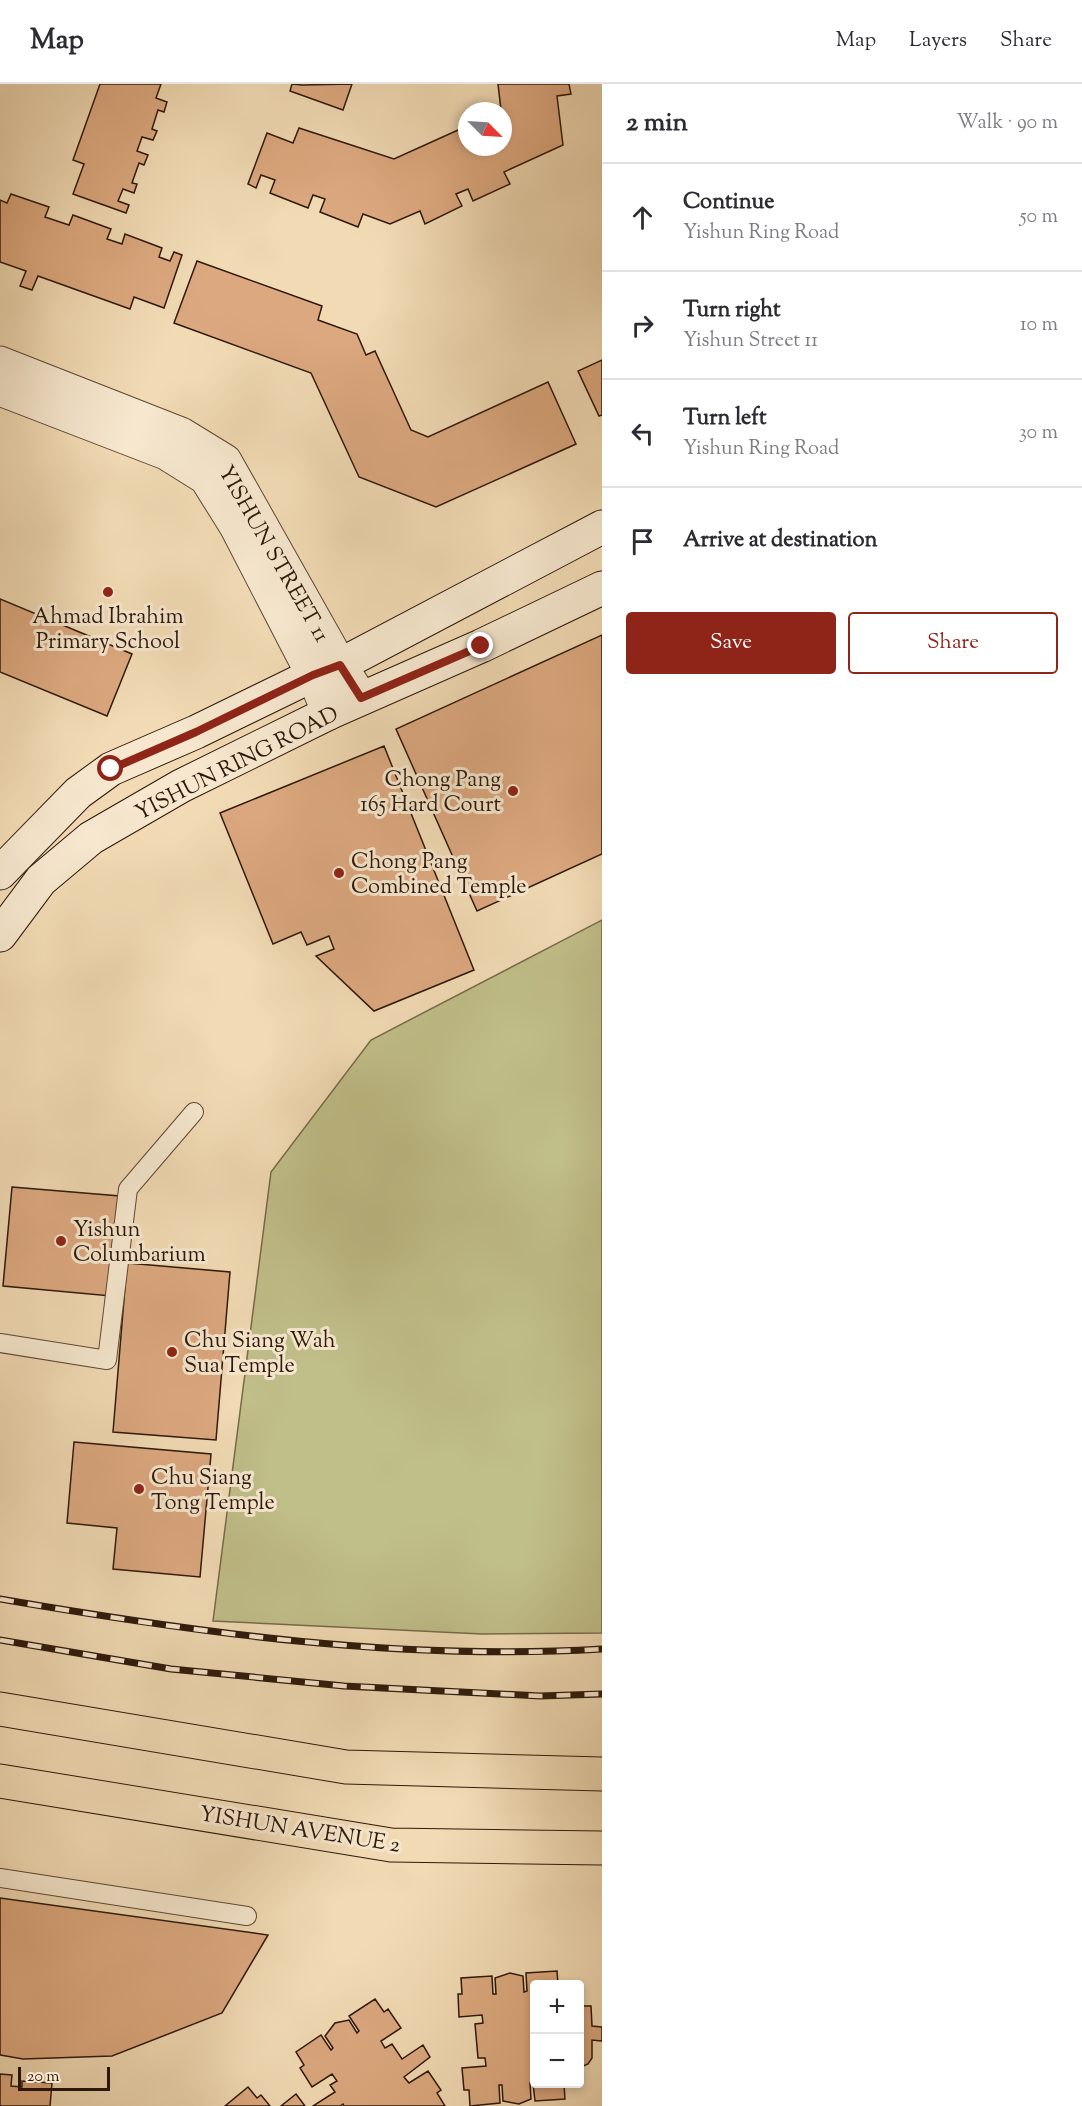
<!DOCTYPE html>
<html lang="en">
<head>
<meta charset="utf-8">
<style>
  :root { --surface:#fff; --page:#f2f2f3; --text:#2b2b33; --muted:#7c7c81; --line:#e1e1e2; --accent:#8f2418 }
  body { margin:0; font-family:"Sorts Mill Goudy",serif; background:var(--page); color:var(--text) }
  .controls { position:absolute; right:18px; bottom:18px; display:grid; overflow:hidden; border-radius:6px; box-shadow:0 3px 9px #0003 }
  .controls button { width:54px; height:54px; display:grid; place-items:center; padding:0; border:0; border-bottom:2px solid var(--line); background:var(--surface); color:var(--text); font:30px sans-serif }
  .compass { position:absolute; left:458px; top:18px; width:54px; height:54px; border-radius:50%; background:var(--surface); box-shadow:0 3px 9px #0003; rotate:114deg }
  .scale { position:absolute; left:18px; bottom:15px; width:92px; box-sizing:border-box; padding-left:6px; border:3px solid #2d180b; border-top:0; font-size:16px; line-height:21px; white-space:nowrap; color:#2d180b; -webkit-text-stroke:4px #f6e7ce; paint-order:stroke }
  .stop { position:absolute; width:18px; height:18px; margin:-14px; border:4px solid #8f2418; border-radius:50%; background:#fff }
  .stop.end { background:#8f2418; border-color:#fff; box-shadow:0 2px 6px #0008 }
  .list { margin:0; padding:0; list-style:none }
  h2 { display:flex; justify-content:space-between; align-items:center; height:78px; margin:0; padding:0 24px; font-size:26px }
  h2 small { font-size:20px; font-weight:400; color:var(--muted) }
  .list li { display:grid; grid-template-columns:39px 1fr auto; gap:18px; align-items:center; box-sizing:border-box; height:108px; padding:0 24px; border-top:2px solid var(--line) }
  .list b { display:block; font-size:22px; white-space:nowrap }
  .list p { margin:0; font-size:20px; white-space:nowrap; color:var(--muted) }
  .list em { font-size:20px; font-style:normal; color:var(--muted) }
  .actions { display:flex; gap:12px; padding:18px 24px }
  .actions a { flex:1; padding:14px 0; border:2px solid var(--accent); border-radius:6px; text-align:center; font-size:21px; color:var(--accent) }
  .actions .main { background:var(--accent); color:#fff }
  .icon { flex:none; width:33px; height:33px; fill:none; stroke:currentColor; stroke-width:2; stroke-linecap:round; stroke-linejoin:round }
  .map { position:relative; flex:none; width:602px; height:2022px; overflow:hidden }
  header { display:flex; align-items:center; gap:36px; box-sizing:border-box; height:84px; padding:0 30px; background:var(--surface); border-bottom:2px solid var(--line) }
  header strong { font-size:28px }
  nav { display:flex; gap:33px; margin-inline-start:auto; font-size:21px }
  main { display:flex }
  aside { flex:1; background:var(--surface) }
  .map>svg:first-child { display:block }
  .green { fill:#c0be89; stroke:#766b4a; stroke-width:1.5 }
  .building { fill:#dca87f; stroke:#2d180b; stroke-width:1.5 }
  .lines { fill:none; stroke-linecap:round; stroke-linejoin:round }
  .lane-casing { stroke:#5e4835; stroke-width:20 }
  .street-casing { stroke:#5e4835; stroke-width:35 }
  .secondary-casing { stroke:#2d180b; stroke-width:35 }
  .primary-casing { stroke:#2d180b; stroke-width:35 }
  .lane { stroke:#f6e7ce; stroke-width:18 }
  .street { stroke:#f6e7ce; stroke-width:33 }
  .secondary { stroke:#f6e7ce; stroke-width:33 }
  .primary { stroke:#f1dab4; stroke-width:33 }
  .rail-casing { stroke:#2d180b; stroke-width:7 }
  .rail { stroke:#f6e7ce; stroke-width:4.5; stroke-dasharray:14; stroke-linecap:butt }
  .route { stroke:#8f2418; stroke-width:8 }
  .poi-dot { fill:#8f2418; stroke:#f6e7ce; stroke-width:2 }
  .labels { text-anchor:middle; stroke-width:6; stroke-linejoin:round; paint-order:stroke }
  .street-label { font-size:22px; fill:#2d180b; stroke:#f6e7ce }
  .poi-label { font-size:22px; fill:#2d180b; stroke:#f6e7ce; text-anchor:start }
</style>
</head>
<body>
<header>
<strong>Map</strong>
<nav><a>Map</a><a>Layers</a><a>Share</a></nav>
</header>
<main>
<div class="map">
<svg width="602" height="2022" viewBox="0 0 602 2022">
  <rect width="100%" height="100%" fill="#f1dab4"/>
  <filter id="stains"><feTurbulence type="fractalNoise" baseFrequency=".00333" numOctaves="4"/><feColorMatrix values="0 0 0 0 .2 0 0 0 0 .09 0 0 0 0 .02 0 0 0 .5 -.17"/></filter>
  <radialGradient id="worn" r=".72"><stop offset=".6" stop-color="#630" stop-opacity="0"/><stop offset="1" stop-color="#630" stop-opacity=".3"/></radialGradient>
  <!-- green -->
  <path class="green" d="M602,836V1549L482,1550L213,1537L271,1088L371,956Z"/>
  <!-- building -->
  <g class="building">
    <path d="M100,0H161L156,14L167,18L164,28L158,26L152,45L157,47L153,56L142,53L137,67L148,71L144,81L139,79L132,99L137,100L134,109L123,105L118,117L129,121L126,129L73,110L84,80L73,76Z"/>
    <path d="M292,0L302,1L352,0L343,26L290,7Z"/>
    <path d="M498,0H569L571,10L557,12L563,61L504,88L510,100L473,117L468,105L456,110L462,122L425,140L420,127L390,140L363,130L358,143L320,128L325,115L313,111L308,124L270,109L275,96L261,91L256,104L248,100L267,49L293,59L299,44L394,75L467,42V63H503V27H499L501,26Z"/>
    <path d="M11,110L49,123L45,133L69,141L73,131L111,145L107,155L122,160L125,150L162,164L159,173L170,177L174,168L182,171L164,224L134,213L130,225L38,192L32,206L20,202L26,187L0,178V116L7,119Z"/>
    <path d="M197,177L322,222L318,236L357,250L366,271L375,267L411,346L428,353L548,298L576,360L436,423L359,393L311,289L174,239Z"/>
    <path d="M602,276V331L599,332L578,287Z"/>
    <path d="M0,515L132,570L107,632L0,588Z"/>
    <path d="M602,551V770L477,827L396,645Z"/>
    <path d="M384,662L474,886L374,927L316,872L334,865L329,852L307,861L301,848L273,860L220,729Z"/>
    <path d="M12,1103L120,1112L111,1212L3,1202Z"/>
    <path d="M127,1179L230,1188L216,1356L113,1348Z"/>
    <path d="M74,1358L211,1370L200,1493L113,1485L117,1444L67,1439Z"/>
    <path d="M0,1814L268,1851L222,1929L112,1972L23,1975L0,1971Z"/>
    <path d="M557,1887L558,1900H534V2000H564L565,2015L535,2017L533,1999H530L531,2015L519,2020L503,2017L502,2001H499L500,2019L470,2022L469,2006H464L462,1984L486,1982L485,1974H478L475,1940L483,1939L482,1931L459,1933L458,1910H462L461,1894L492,1892L493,1910H496L495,1894L510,1889L523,1892L524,1908L527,1907L526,1889Z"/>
    <path d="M375,1915L384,1928L388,1925L401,1944L381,1957L385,1964L392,1960L402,1975L423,1961L430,1973L404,1993L409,1999L428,1987L441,2006L437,2009L445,2022H344L343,2020L340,2022H313L335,2008L330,2001L337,1997L332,1990L312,2003L300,1984L304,1981L296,1968L321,1951L331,1966L333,1964L325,1952L335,1939L349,1936L357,1949L359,1947L349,1932Z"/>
    <path d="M580,1922H591L592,1942L602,1943V1957L592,1956V1974L588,1980L581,1983H580Z"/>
    <path d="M0,1990L12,1991L11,2002L22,2003V1997L52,1999L50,2022H0Z"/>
    <path d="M248,2003L257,2014L261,2011L270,2022H225Z"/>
    <path d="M296,2010L305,2022H281Z"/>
  </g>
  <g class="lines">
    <!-- lane casing -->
    <g class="lane-casing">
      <g id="lane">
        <path d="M0,1259L107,1276L128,1105L194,1028"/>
        <path d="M0,1794L247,1832"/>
      </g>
    </g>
    <!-- street casing -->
    <g class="street-casing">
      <g id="street">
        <path d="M0,279L181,350L225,377L340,581L361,614"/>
        <path d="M0,305L166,369L206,394L236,442L313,591L329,629"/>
      </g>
    </g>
    <!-- secondary casing -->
    <g class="secondary-casing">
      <g id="secondary">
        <path d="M0,789L78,709L111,685L196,648L313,591L340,581L602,443"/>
        <path d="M0,851L41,796L91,754L181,702L329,629L481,562L602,504"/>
      </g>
    </g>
    <!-- primary casing -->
    <g class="primary-casing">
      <g id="primary">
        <path d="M0,1625L346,1683L602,1690"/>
        <path d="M0,1697L391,1761L602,1764"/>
      </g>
    </g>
    <!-- lane -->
    <use href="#lane" class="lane"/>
    <!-- street -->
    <use href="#street" class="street"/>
    <!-- secondary -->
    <use href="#secondary" class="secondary"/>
    <!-- primary -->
    <use href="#primary" class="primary"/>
    <!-- rail casing -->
    <g class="rail-casing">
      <g id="rail">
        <path d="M0,1515C199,1549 400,1577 602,1565"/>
        <path d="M0,1556L171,1585L344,1602L540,1612L602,1610"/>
      </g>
    </g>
    <!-- rail -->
    <use href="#rail" class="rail"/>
  </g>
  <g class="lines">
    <!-- route -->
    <path class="route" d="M111,685L196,648L313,591L340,581L361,614L481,562"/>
  </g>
  <!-- markers -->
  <g class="poi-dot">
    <circle cx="108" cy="508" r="6"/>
    <circle cx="513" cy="707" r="6"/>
    <circle cx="339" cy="789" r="6"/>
    <circle cx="61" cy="1157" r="6"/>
    <circle cx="172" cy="1268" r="6"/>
    <circle cx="139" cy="1405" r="6"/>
  </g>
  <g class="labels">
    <!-- street labels -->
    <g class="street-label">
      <text transform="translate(275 469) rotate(60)" y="8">YISHUN STREET 11</text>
      <text transform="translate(236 678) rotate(-27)" y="8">YISHUN RING ROAD</text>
      <text transform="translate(300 1744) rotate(9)" y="8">YISHUN AVENUE 2</text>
    </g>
    <!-- poi labels -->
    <g class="poi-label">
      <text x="108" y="539" text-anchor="middle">Ahmad Ibrahim<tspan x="108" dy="25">Primary School</tspan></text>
      <text x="501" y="702" text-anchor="end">Chong Pang<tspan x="501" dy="25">165 Hard Court</tspan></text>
      <text x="351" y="784">Chong Pang<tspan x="351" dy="25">Combined Temple</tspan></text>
      <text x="73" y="1152">Yishun<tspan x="73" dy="25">Columbarium</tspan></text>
      <text x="184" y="1263">Chu Siang Wah<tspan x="184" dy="25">Sua Temple</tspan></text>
      <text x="151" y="1400">Chu Siang<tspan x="151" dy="25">Tong Temple</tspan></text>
    </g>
  </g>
  <rect width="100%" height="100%" filter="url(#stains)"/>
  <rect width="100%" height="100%" fill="url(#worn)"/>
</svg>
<div class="controls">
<button>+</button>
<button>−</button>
</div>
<svg class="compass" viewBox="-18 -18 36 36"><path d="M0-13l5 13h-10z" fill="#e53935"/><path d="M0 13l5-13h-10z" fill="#7c7c81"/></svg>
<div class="scale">20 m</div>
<div class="stop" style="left:111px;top:685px"></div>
<div class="stop end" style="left:481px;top:562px"></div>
</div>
<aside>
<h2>2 min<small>Walk · 90 m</small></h2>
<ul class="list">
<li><svg class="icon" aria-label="ahead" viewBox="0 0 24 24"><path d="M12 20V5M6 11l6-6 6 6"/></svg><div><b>Continue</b><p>Yishun Ring Road</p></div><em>50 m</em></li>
<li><svg class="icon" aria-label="right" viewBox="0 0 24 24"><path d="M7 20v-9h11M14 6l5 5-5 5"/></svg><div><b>Turn right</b><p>Yishun Street 11</p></div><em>10 m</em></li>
<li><svg class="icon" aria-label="left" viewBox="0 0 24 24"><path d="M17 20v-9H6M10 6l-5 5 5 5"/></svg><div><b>Turn left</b><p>Yishun Ring Road</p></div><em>30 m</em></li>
<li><svg class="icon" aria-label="arrive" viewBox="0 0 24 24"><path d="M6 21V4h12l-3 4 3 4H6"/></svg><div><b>Arrive at destination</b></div></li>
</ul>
<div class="actions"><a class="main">Save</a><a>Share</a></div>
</aside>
</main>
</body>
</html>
